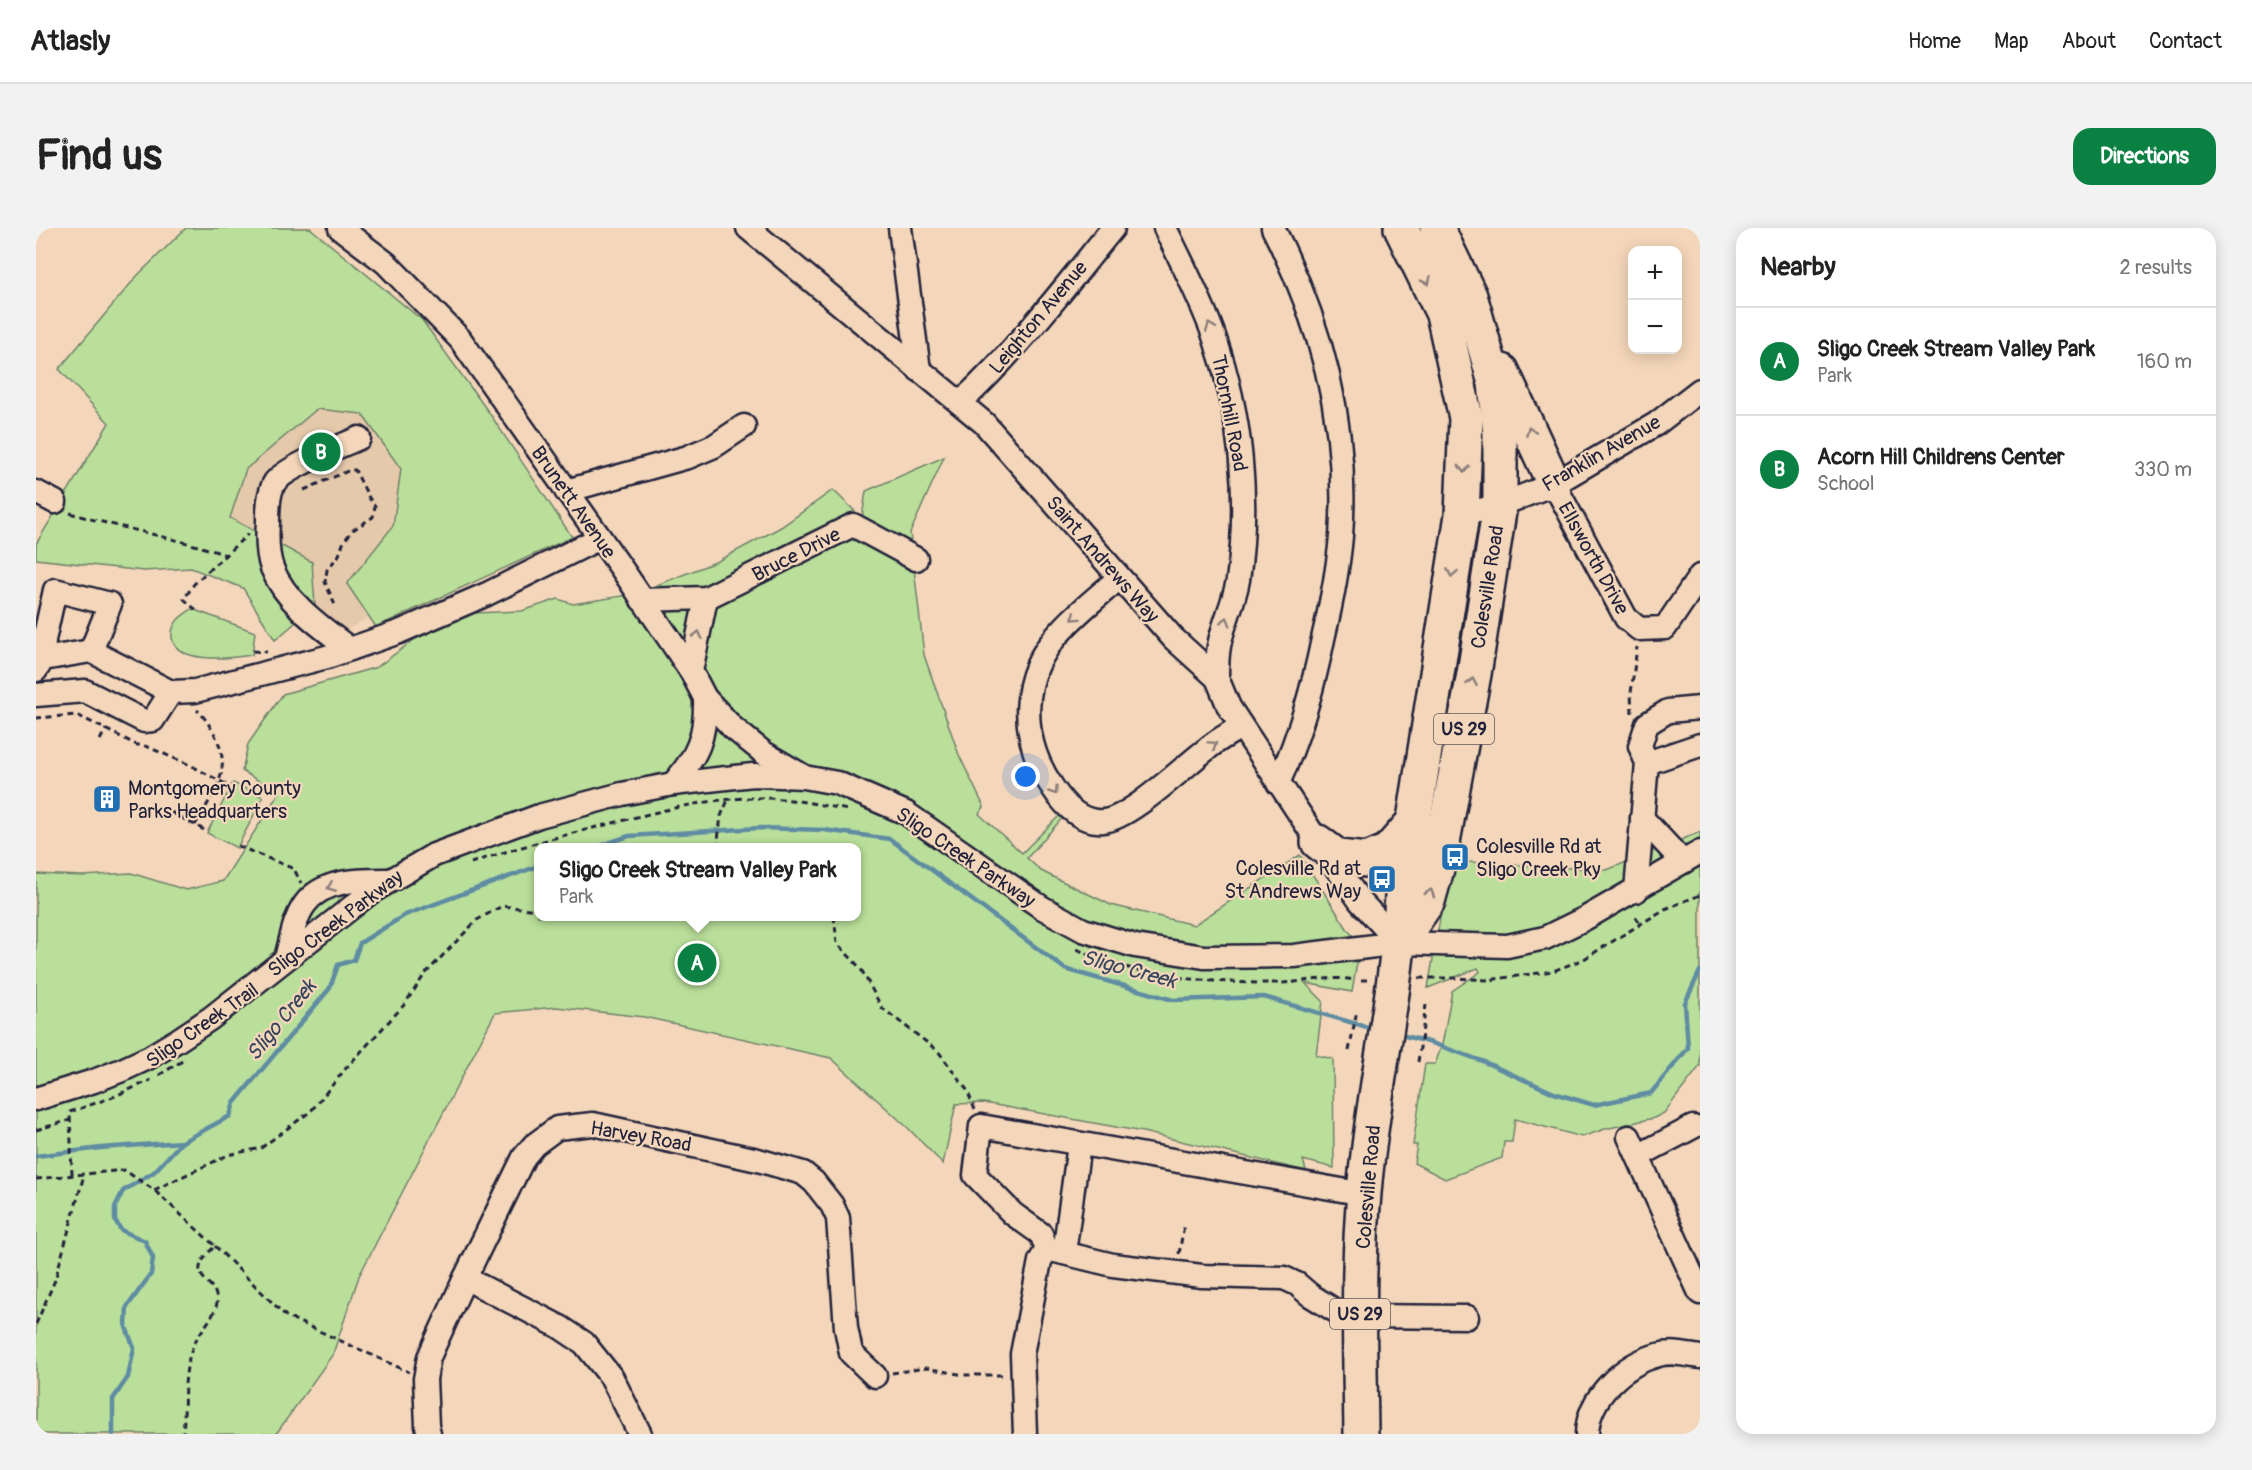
<!DOCTYPE html>
<html lang="en">
<head>
<meta charset="utf-8">
<style>
  :root { --surface:#fff; --page:#f2f2f2; --text:#222; --muted:#767676; --line:#e0e0e0; --accent:#0b8043 }
  body { margin:0; font-family:Pangolin,sans-serif; background:var(--page); color:var(--text) }
  .controls { position:absolute; right:18px; top:18px; display:grid; overflow:hidden; border-radius:12px; box-shadow:0 3px 15px #0003 }
  .controls button { width:54px; height:54px; display:grid; place-items:center; padding:0; border:0; border-bottom:2px solid var(--line); background:var(--surface); color:var(--text); font:30px sans-serif }
  .you { position:absolute; left:990px; top:549px; width:21px; height:21px; margin:-15px; border:4px solid #fff; border-radius:50%; background:#1a73e8; box-shadow:0 0 0 9px #1a73e833 }
  .badge { display:grid; place-items:center; width:39px; height:39px; border-radius:50%; background:var(--accent); color:#fff; font-size:20px; font-weight:700 }
  .pin { position:absolute; translate:-50% -50%; border:3px solid #fff; box-shadow:0 2px 6px #0006 }
  .popup { position:absolute; left:498px; top:615px; width:327px; height:78px; box-sizing:border-box; display:grid; place-content:center; border-radius:12px; background:var(--surface); filter:drop-shadow(0 2px 4px #0005); font-size:20px; white-space:nowrap; color:var(--muted) }
  .popup b { font-size:22px; color:var(--text) }
  .popup::after { content:''; position:absolute; left:50%; top:100%; margin-left:-12px; border:12px solid transparent; border-top-color:var(--surface) }
  .list { margin:0; padding:0; list-style:none }
  h2 { display:flex; justify-content:space-between; align-items:center; height:78px; margin:0; padding:0 24px; font-size:26px }
  h2 small { font-size:20px; font-weight:400; color:var(--muted) }
  .list li { display:grid; grid-template-columns:39px 1fr auto; gap:18px; align-items:center; box-sizing:border-box; height:108px; padding:0 24px; border-top:2px solid var(--line) }
  .list b { display:block; font-size:22px; white-space:nowrap }
  .list p { margin:0; font-size:20px; white-space:nowrap; color:var(--muted) }
  .list em { font-size:20px; font-style:normal; color:var(--muted) }
  .map { position:relative; flex:none; width:1664px; height:1206px; overflow:hidden; border-radius:18px }
  header { display:flex; align-items:center; gap:36px; box-sizing:border-box; height:84px; padding:0 30px; background:var(--surface); border-bottom:2px solid var(--line) }
  header strong { font-size:28px }
  nav { display:flex; gap:33px; margin-inline-start:auto; font-size:21px }
  .intro { display:flex; align-items:center; justify-content:space-between; box-sizing:border-box; height:144px; padding:0 36px }
  h1 { margin:0; font-size:42px }
  .button { padding:15px 27px; border-radius:18px; background:var(--accent); color:#fff; font-size:21px; font-weight:700 }
  main { display:flex; gap:36px; padding:0 36px }
  aside { flex:1; background:var(--surface); border-radius:18px; box-shadow:0 3px 15px #0003 }
  .map>svg:first-child { display:block }
  .built { fill:#e5c9ab }
  .green { fill:#badf9a; stroke:#6e806a; stroke-width:1.5; fill-rule:evenodd }
  .lines { fill:none; stroke-linecap:round; stroke-linejoin:round }
  .stream { stroke:#5e8ca2; stroke-width:4.5 }
  .minor-casing { stroke:#22223b; stroke-width:27 }
  .highway-casing { stroke:#22223b; stroke-width:38 }
  .path { stroke:#22223b; stroke-width:3; stroke-dasharray:6 4.5; stroke-linecap:butt }
  .minor { stroke:#f4d7ba; stroke-width:22 }
  .highway { stroke:#f4d7ba; stroke-width:33 }
  .oneway { stroke:#8b7c7a }
  .labels { text-anchor:middle; stroke-width:4.5; stroke-linejoin:round; paint-order:stroke }
  .shield { fill:#f4d7ba; stroke:#615861; stroke-width:1.5 }
  .shield-label { font-size:18px; font-weight:bold; fill:#22223b }
  .street-label { font-size:20px; fill:#22223b; stroke:#f4d7ba }
  .poi-label { font-size:20px; fill:#22223b; stroke:#f4d7ba; text-anchor:start }
  .water-label { font-size:21px; font-style:italic; fill:#36455d; stroke:#f4d7ba }
</style>
</head>
<body>
<header>
<strong>Atlasly</strong>
<nav><a>Home</a><a>Map</a><a>About</a><a>Contact</a></nav>
</header>
<div class="intro"><h1>Find us</h1><a class="button">Directions</a></div>
<main>
<div class="map">
<svg width="1664" height="1206" viewBox="0 0 1664 1206">
  <rect width="100%" height="100%" fill="#f4d7ba"/>
  <filter id="ink" filterUnits="userSpaceOnUse"><feTurbulence type="fractalNoise" baseFrequency=".0167" numOctaves="2"/><feDisplacementMap in="SourceGraphic" scale="12" xChannelSelector="R" yChannelSelector="G"/><feConvolveMatrix kernelMatrix="1 2 1 2 8 2 1 2 1" color-interpolation-filters="sRGB"/></filter>
  <g filter="url(#ink)">
    <!-- built -->
    <path class="built" d="M302,126L440,324L293,413L143,272Z"/>
    <!-- green -->
    <g class="green">
      <path d="M150,0H274L280,5L386,92L456,189L536,309L340,399L311,356L357,298L365,241L326,186L281,181L210,241L194,290L276,334L279,378L239,412L207,360L155,340L108,343L0,331V316L73,195L23,141L101,48Z"/>
      <path d="M908,229L874,305L888,427L923,527L948,579L943,586L986,625L1026,585L1029,587L991,630L1005,643L1075,677L1158,697L1264,627L1312,702L1324,716L1316,764L1269,755L1287,773L1280,827L1297,831L1298,940L1267,932L1270,943L1107,904L948,875L920,876L907,936L871,899L795,830L608,789L520,779L459,785L323,1048L297,1126L240,1206H0V646L47,648L95,645L150,662L187,653L243,565L206,543L212,516L247,466L341,439L413,386L486,383L522,371L537,376L586,368L616,359L682,333L745,299L797,262L826,290L830,263ZM502,620H820V688H502Z"/>
      <path d="M156,381L219,404L216,427C197,430 133,438 136,405C137,393 147,387 156,381Z"/>
      <path d="M197,555L227,569L201,620L171,605Z"/>
      <path d="M1664,604V838L1628,885L1618,890L1569,901L1546,909L1479,891L1476,914H1468L1466,930L1409,951L1378,935L1381,917H1377L1389,836H1399L1406,817L1416,763L1444,744L1442,740L1392,760L1414,633L1571,642Z"/>
    </g>
    <g class="lines">
      <!-- stream -->
      <g class="stream">
        <path d="M558,620L593,608L724,600L788,602L854,611L1029,741L1137,772L1228,769L1338,801"/>
        <path d="M1361,806L1396,815L1446,833L1518,865L1558,877L1615,865L1652,820L1649,775L1664,743"/>
        <path d="M0,928L65,920L146,914L194,888L198,875L294,760L302,737L318,732L324,715L369,687L502,638"/>
        <path d="M77,1206V1171L92,1149L98,1120L90,1099L91,1079L115,1046L117,1030L109,1013L85,1002L79,992V979L87,963L118,944L146,914"/>
      </g>
      <!-- minor casing -->
      <g class="minor-casing">
        <g id="minor">
          <path d="M304,0L350,35L424,111L586,341L655,443L669,470L697,500L728,525L767,548"/>
          <path d="M712,0L948,195L1137,410L1181,450L1193,479L1282,614L1324,673L1363,715"/>
          <path d="M864,0L883,142"/>
          <path d="M1129,0C1146,35 1165,71 1178,108C1205,186 1214,271 1202,352C1198,375 1187,396 1183,418C1181,429 1181,440 1181,450"/>
          <path d="M1237,0C1286,96 1313,200 1305,308C1302,343 1295,377 1287,411C1277,460 1263,510 1242,555"/>
          <path d="M924,175C981,122 1028,60 1077,0"/>
          <path d="M1518,256L1590,390L1603,401L1629,400L1664,348"/>
          <path d="M530,263L652,229L678,218L708,198"/>
          <path d="M0,264L19,274"/>
          <path d="M1426,287L1464,277L1518,256L1620,196L1664,162"/>
          <path d="M1083,350C1064,367 1043,383 1026,402C982,447 983,510 1017,560C1028,577 1045,595 1067,593C1094,591 1148,538 1171,521C1181,512 1194,506 1205,498"/>
          <path d="M606,372L670,370L817,297L880,331"/>
          <path d="M314,421C285,399 250,375 236,340C231,326 231,308 232,294C232,283 232,264 239,254C252,238 303,219 323,210"/>
          <path d="M7,431L8,412L19,362L74,376L55,423"/>
          <path d="M0,442L7,431L55,423L135,464L159,463L291,429L363,404L451,366L564,310"/>
          <path d="M655,443L670,370"/>
          <path d="M0,467L49,463L108,493L117,492L135,464"/>
          <path d="M1611,535L1604,518L1611,496L1632,483L1664,480"/>
          <path d="M637,556C662,527 670,509 669,470"/>
          <path d="M1606,590L1647,634"/>
          <path d="M1600,663L1611,535L1664,517"/>
          <path d="M250,730C255,713 258,691 269,676C287,651 324,652 352,652"/>
          <path d="M0,871L58,853L86,842L114,829L142,812L175,790L335,664L398,627L503,588L586,566L637,556L717,547L768,549L801,555L870,585L1005,679L1047,702L1099,718L1168,729L1258,728L1363,715L1471,718L1509,710L1550,690L1664,624"/>
          <path d="M1593,909L1664,1065"/>
          <path d="M1602,928L1657,899"/>
          <path d="M1011,1021L1005,1006L977,986L939,947L945,898L1328,966"/>
          <path d="M1028,1025L1043,917"/>
          <path d="M429,1050L524,1099L548,1115L576,1150L604,1206"/>
          <path d="M1324,1088L1431,1089"/>
          <path d="M393,1206L391,1198L389,1151L393,1129L429,1050L488,929L498,917L521,900L557,896L722,932L767,945L778,954L796,977L802,990L810,1100L815,1125L839,1148"/>
          <path d="M989,1206L986,1126L1004,1033L1011,1021L1077,1037L1166,1048L1248,1050L1261,1056L1274,1067L1324,1098"/>
          <path d="M1551,1206C1552,1169 1588,1136 1622,1127C1636,1123 1650,1127 1664,1129"/>
        </g>
      </g>
      <!-- highway casing -->
      <g class="highway-casing">
        <g id="highway">
          <path d="M1466,143L1518,256"/>
          <path d="M1282,614L1302,629L1331,632L1352,623L1379,592"/>
          <path d="M1363,715L1392,673L1404,630L1438,446L1464,277V206L1459,155L1434,68L1401,0"/>
          <path d="M1325,1206C1324,1126 1321,1045 1328,965C1336,865 1361,768 1366,668L1426,287L1430,190L1407,86L1365,0"/>
        </g>
      </g>
      <!-- path -->
      <g class="path">
        <path d="M268,262L314,242H319L333,270L339,278L337,289L317,302L308,313L303,327L291,342L289,354L299,377"/>
        <path d="M34,285C86,301 139,309 190,327"/>
        <path d="M160,382L148,371L158,356L212,306"/>
        <path d="M217,423L231,424"/>
        <path d="M1596,485L1595,465L1601,419"/>
        <path d="M0,490L41,487L101,517H107L154,537L195,559"/>
        <path d="M64,512L70,501"/>
        <path d="M135,584L172,604"/>
        <path d="M159,597C178,564 198,543 178,505C173,497 168,488 161,482"/>
        <path d="M202,618L258,641L265,655"/>
        <path d="M681,620L685,588L692,572"/>
        <path d="M435,635C482,619 529,607 577,595C625,583 675,569 726,570C755,570 784,577 812,582"/>
        <path d="M798,688L801,715L825,741L846,780L902,823L931,862L939,882"/>
        <path d="M1600,689L1604,696"/>
        <path d="M1041,721C1095,749 1175,755 1235,755C1263,756 1290,747 1318,752"/>
        <path d="M1383,750H1419L1452,752L1517,743L1548,731L1629,681L1664,667"/>
        <path d="M1325,752H1334"/>
        <path d="M1313,823L1321,782"/>
        <path d="M1382,834L1390,777"/>
        <path d="M123,847L148,832"/>
        <path d="M0,902L34,892"/>
        <path d="M36,947L34,884L77,869L115,852"/>
        <path d="M0,951L88,942L118,962L179,1018C144,1052 180,1048 181,1073C181,1087 165,1101 159,1114C145,1143 150,1175 147,1206"/>
        <path d="M118,962L192,927L225,920L275,883L311,839L368,777L389,746L441,692L466,678L502,682"/>
        <path d="M179,1018L250,1088L373,1144"/>
        <path d="M1143,1026L1148,997"/>
        <path d="M0,1096L19,1052L48,947"/>
        <path d="M856,1145L890,1140L928,1147H968"/>
      </g>
      <!-- minor -->
      <use href="#minor" class="minor"/>
      <!-- highway -->
      <use href="#highway" class="highway"/>
    </g>
    <!-- one-way arrows -->
    <defs><path id="oneway-chevron" d="M-2-3.5L2.5 0L-2 3.5" fill="none" stroke-width="1.6" stroke-linecap="round" stroke-linejoin="round" transform="scale(1.5)"/></defs>
    <g class="oneway">
      <use href="#oneway-chevron" transform="translate(1391 53) rotate(64)"/>
      <use href="#oneway-chevron" transform="translate(1174 99) rotate(-112)"/>
      <use href="#oneway-chevron" transform="translate(1494 203) rotate(-114)"/>
      <use href="#oneway-chevron" transform="translate(1428 241) rotate(92)"/>
      <use href="#oneway-chevron" transform="translate(1416 345) rotate(100)"/>
      <use href="#oneway-chevron" transform="translate(1039 389) rotate(138)"/>
      <use href="#oneway-chevron" transform="translate(1190 393) rotate(-74)"/>
      <use href="#oneway-chevron" transform="translate(662 407) rotate(-76)"/>
      <use href="#oneway-chevron" transform="translate(1436 454) rotate(-80)"/>
      <use href="#oneway-chevron" transform="translate(1177 517) rotate(-34)"/>
      <use href="#oneway-chevron" transform="translate(1018 563) rotate(56)"/>
      <use href="#oneway-chevron" transform="translate(295 659) rotate(158)"/>
      <use href="#oneway-chevron" transform="translate(1394 665) rotate(-72)"/>
    </g>
  </g>
  <!-- icons -->
  <defs>
    <g id="building-square" transform="scale(1.5)"><rect x="-9" y="-9" width="18" height="18" rx="4" fill="#1f6fb2" stroke="#f4d7ba"/><path d="M-4-6H4V6H1V3H-1V6H-4ZM-2.5-4.3h1.7v1.8h-1.7ZM.8-4.3h1.7v1.8H.8ZM-2.5-1h1.7V.8h-1.7ZM.8-1h1.7V.8H.8Z" fill="#fff"/></g>
    <g id="bus-square" transform="scale(1.5)"><rect x="-9" y="-9" width="18" height="18" rx="4" fill="#1f6fb2" stroke="#f4d7ba"/><path d="M-5-6H5V4H4V6H2V4H-2V6H-4V4H-5ZM-3.5-4V0h7V-4ZM-3.5 1.2v1.5H-2V1.2ZM2 1.2v1.5H3.5V1.2Z" fill="#fff"/></g>
  </defs>
  <g fill-rule="evenodd">
    <use href="#building-square" x="71" y="571"/>
    <use href="#bus-square" x="1419" y="629"/>
    <use href="#bus-square" x="1346" y="651"/>
  </g>
  <g class="labels">
    <!-- shield labels -->
    <g class="shield">
      <rect x="1398" y="486" width="60" height="30" rx="4.5"/>
      <rect x="1294" y="1071" width="60" height="30" rx="4.5"/>
    </g>
    <g class="shield-label">
      <text x="1428" y="507">US 29</text>
      <text x="1324" y="1092">US 29</text>
    </g>
    <!-- street labels -->
    <g class="street-label">
      <text transform="translate(1002 89) rotate(-50)" y="7">Leighton Avenue</text>
      <text transform="translate(1194 185) rotate(79)" y="7">Thornhill Road</text>
      <text transform="translate(1565 225) rotate(-30)" y="7">Franklin Avenue</text>
      <text transform="translate(538 274) rotate(55)" y="7">Brunett Avenue</text>
      <text transform="translate(760 326) rotate(-27)" y="7">Bruce Drive</text>
      <text transform="translate(1558 330) rotate(61)" y="7">Ellsworth Drive</text>
      <text transform="translate(1067 331) rotate(49)" y="7">Saint Andrews Way</text>
      <text transform="translate(1451 359) rotate(-81)" y="7">Colesville Road</text>
      <text transform="translate(930 629) rotate(34)" y="7">Sligo Creek Parkway</text>
      <text transform="translate(299 695) rotate(-37)" y="7">Sligo Creek Parkway</text>
      <text transform="translate(166 797) rotate(-35)" y="7">Sligo Creek Trail</text>
      <text transform="translate(605 908) rotate(10)" y="7">Harvey Road</text>
      <text transform="translate(1332 959) rotate(-85)" y="7">Colesville Road</text>
    </g>
    <!-- poi labels -->
    <g class="poi-label">
      <text x="92" y="567">Montgomery County<tspan x="92" dy="23">Parks Headquarters</tspan></text>
      <text x="1440" y="625">Colesville Rd at<tspan x="1440" dy="23">Sligo Creek Pky</tspan></text>
      <text x="1325" y="647" text-anchor="end">Colesville Rd at<tspan x="1325" dy="23">St Andrews Way</tspan></text>
    </g>
    <!-- water labels -->
    <g class="water-label">
      <text transform="translate(1093 741) rotate(15)" y="7">Sligo Creek</text>
      <text transform="translate(245 792) rotate(-51)" y="7">Sligo Creek</text>
    </g>
  </g>
</svg>
<div class="controls">
<button>+</button>
<button>−</button>
</div>
<div class="you"></div>
<div class="pin badge" style="left:661px;top:735px">A</div>
<div class="popup"><b>Sligo Creek Stream Valley Park</b>Park</div>
<div class="pin badge" style="left:285px;top:224px">B</div>
</div>
<aside>
<h2>Nearby<small>2 results</small></h2>
<ul class="list">
<li><span class="badge">A</span><div><b>Sligo Creek Stream Valley Park</b><p>Park</p></div><em>160 m</em></li>
<li><span class="badge">B</span><div><b>Acorn Hill Childrens Center</b><p>School</p></div><em>330 m</em></li>
</ul>
</aside>
</main>
</body>
</html>
